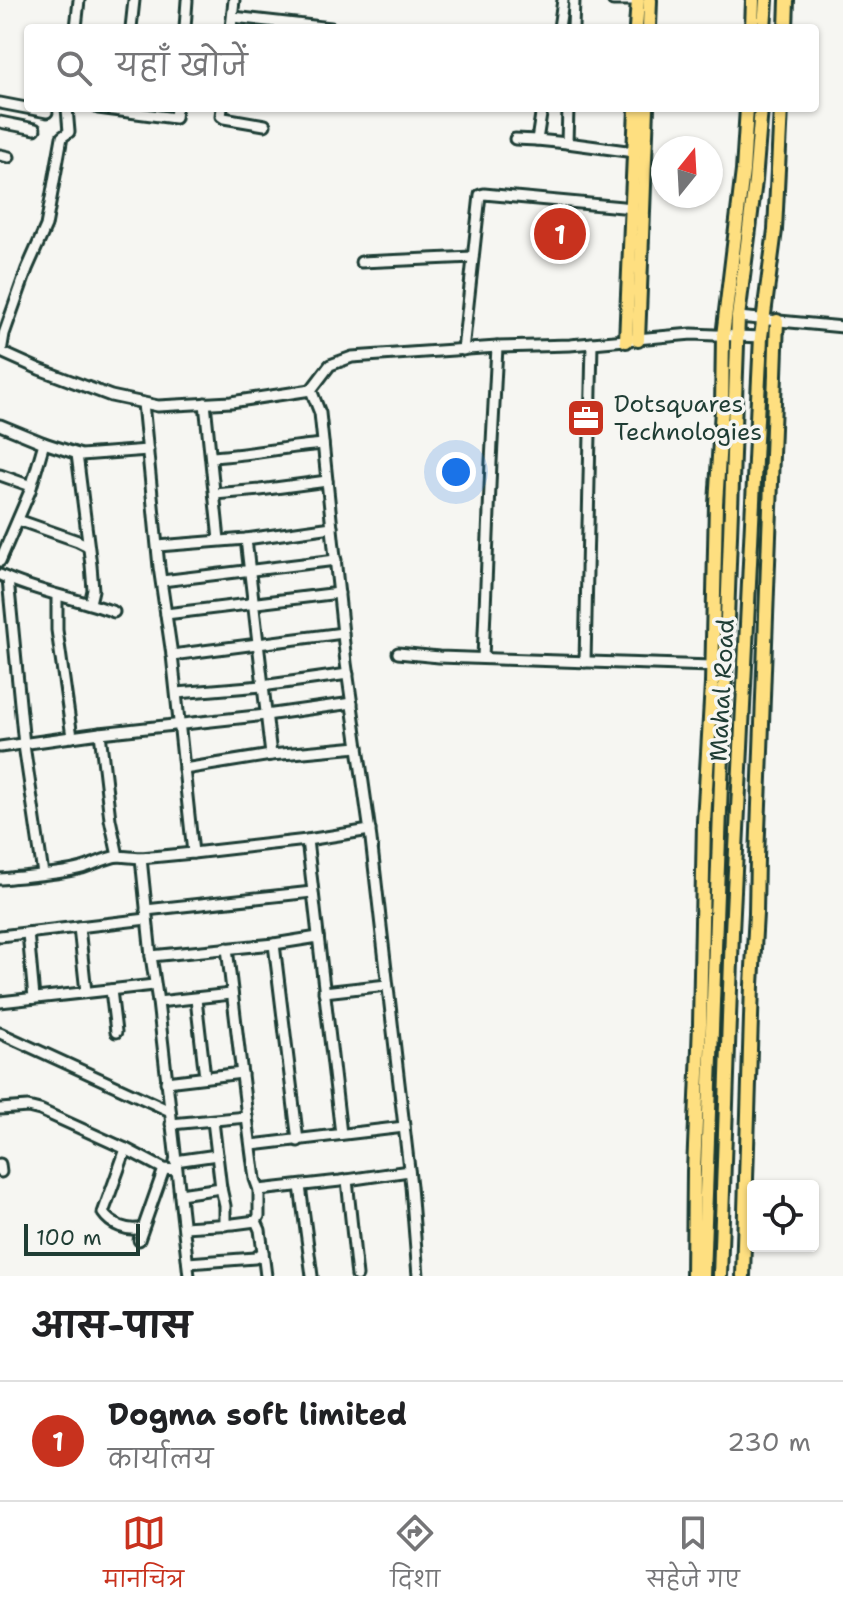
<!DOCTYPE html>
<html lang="hi">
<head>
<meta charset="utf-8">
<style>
  :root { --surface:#fff; --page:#f2f2f2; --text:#202124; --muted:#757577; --line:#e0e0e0; --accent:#c8321e }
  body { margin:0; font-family:"Shantell Sans","Playpen Sans Deva",sans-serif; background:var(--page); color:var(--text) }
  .controls { position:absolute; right:24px; bottom:24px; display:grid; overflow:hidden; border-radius:8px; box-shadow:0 2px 6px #0004 }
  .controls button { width:72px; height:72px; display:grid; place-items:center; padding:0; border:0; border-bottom:2px solid var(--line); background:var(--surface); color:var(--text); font:40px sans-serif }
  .compass { position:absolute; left:651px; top:136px; width:72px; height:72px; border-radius:50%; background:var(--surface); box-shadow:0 2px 6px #0004; rotate:18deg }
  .scale { position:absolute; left:24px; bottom:20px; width:116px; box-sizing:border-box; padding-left:8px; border:4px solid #1f3d34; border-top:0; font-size:22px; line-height:28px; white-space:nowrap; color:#1f3d34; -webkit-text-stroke:6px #f6f6f2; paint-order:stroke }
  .you { position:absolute; left:456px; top:472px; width:28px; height:28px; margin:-20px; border:6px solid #fff; border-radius:50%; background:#1a73e8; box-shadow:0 0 0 12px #1a73e833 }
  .badge { display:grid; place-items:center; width:52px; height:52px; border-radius:50%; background:var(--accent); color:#fff; font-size:26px; font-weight:700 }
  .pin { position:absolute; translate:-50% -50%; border:4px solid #fff; box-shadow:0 2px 8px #0006 }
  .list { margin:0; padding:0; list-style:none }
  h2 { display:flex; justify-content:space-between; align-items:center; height:104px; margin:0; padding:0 32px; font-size:34px }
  h2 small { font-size:26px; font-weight:400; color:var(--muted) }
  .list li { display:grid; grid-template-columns:52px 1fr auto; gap:24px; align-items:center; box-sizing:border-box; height:120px; padding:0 32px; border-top:2px solid var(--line) }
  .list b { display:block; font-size:30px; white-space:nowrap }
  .list p { margin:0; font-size:26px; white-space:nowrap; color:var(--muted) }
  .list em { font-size:26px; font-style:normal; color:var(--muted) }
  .icon { flex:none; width:44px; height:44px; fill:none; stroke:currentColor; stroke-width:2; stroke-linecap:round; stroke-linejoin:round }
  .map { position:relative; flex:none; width:843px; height:1276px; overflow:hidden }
  .search { position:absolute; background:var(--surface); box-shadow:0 2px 6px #0004; left:24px; right:24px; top:24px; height:88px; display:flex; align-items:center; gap:20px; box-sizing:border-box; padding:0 28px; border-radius:8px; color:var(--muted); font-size:30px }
  .sheet { height:224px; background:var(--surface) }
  nav { display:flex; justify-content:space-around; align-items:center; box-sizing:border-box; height:112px; border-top:2px solid var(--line); background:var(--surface); font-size:22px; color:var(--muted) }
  nav a { display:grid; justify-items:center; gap:4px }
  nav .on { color:var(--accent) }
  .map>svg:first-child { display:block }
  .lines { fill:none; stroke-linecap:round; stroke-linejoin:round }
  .minor-casing { stroke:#1f3d34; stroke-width:15 }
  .major-casing { stroke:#1f3d34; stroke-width:18 }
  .minor { stroke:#f6f6f2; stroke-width:9 }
  .major { stroke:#fedf80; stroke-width:12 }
  .labels { text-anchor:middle; stroke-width:7; stroke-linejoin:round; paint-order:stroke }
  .poi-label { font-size:24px; fill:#1f3d34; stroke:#f6f6f2; text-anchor:start }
  .street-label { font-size:24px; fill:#1f3d34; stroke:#f6f6f2 }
</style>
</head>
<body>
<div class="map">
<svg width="843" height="1276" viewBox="0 0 843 1276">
  <rect width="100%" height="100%" fill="#f6f6f2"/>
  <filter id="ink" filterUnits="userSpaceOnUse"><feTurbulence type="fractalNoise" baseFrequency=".0125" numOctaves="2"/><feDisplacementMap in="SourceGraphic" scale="16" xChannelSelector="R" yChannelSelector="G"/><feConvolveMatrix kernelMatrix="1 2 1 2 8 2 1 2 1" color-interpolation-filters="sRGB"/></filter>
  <g filter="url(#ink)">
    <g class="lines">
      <!-- minor casing -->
      <g class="minor-casing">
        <g id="minor">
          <path d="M613,0H637"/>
          <path d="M233,17L331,28"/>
          <path d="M76,28L79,0"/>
          <path d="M131,28L134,0"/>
          <path d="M185,28L187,0"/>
          <path d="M231,28L234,0"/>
          <path d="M559,28L563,0"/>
          <path d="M573,28L574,0"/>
          <path d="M0,103L47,112"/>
          <path d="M67,108L69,132L62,137L46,226L27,269L4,334L1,352L39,369L111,396L158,406L231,402L311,390"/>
          <path d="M98,108L175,118L176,108"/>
          <path d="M222,108L221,116L224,118L265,125"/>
          <path d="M542,108L537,140L567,143"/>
          <path d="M568,108L567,143L634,152"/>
          <path d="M0,122L35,129"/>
          <path d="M515,139L537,140"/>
          <path d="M0,155L9,157"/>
          <path d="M361,262L473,257"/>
          <path d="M738,317L843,327"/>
          <path d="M463,350L480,195L484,194L633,208"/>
          <path d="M143,403L159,567L172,655L193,853L307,840L370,830"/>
          <path d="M205,403L219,540"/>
          <path d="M0,425L44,443L81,455L148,450"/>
          <path d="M77,454L91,565L93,590L90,603"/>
          <path d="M211,457C248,455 285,447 323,444"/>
          <path d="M0,475L31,486"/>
          <path d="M215,494L260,490L327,481"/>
          <path d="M18,520L78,541L88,546"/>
          <path d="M246,539L271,755"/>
          <path d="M158,546L246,539L332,527"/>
          <path d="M0,561L30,491L44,443"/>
          <path d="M0,575C37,592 76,598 114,612"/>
          <path d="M8,579L24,745L43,874"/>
          <path d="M162,581L336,560"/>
          <path d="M57,596V630L72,737"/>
          <path d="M166,614L339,593"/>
          <path d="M398,653L439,657L712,666"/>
          <path d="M172,655L343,633"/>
          <path d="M483,658L491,462L497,347"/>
          <path d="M585,662L592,343"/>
          <path d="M177,693L262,686L348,674"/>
          <path d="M100,733L266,715L352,703"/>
          <path d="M0,747L100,733L110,819L118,856L141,858L151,956L158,1002L189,1276"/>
          <path d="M184,769L271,755L358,747"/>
          <path d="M307,840L341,1134"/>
          <path d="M141,858L193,853"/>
          <path d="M0,879C27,876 56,875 82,868C95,864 105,858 118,856"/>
          <path d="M146,910L312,892"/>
          <path d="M79,927L86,992"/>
          <path d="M28,933L34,998"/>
          <path d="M0,936L147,919"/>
          <path d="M274,944L298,1141"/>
          <path d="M227,948L247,1117"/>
          <path d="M151,956L274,944L318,937"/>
          <path d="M111,990L116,1032"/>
          <path d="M324,992L387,985"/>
          <path d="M196,999L205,1077"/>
          <path d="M0,1002L154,985"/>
          <path d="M158,1002L231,994"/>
          <path d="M0,1033L170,1111"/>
          <path d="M166,1082L242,1073"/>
          <path d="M0,1109L28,1107L40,1110L126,1149L164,1169L176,1170"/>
          <path d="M213,1121L221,1188L225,1206V1225"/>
          <path d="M171,1124L247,1117L255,1179L259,1190V1216L256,1221L233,1224L184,1227"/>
          <path d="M252,1145L404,1127"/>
          <path d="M126,1149L103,1213C111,1225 128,1232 142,1228"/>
          <path d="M175,1161L217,1155"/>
          <path d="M0,1164L1,1172"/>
          <path d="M347,1180L357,1276"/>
          <path d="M300,1186L312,1276"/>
          <path d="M259,1190L340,1181L409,1171"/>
          <path d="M180,1194L221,1188"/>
          <path d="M139,1240L164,1169"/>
          <path d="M263,1252L266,1276"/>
          <path d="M188,1263L255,1258L263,1252L260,1230L256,1221"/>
          <path d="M418,1276L411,1186L397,1066L371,839L346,663L320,413L311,390L330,365L352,357L497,347L570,345L692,334L761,337"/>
        </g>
      </g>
      <!-- major casing -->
      <g class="major-casing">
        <g id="major">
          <path d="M636,28L638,0"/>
          <path d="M649,28L650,0"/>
          <path d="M752,28L753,0"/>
          <path d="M764,28L766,0"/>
          <path d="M786,28L787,0"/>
          <path d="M638,340L647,108"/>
          <path d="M626,341L636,108"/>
          <path d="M693,1276L694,1171L700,1024L704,822L712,684L716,504L722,409L723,336L743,171L747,108"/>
          <path d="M703,1276L738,317L755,181L761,108"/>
          <path d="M720,1276L732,932L761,337L775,230L781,108"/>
          <path d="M743,1276L752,985L756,913L757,858L777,321"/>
        </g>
      </g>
      <!-- minor -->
      <use href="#minor" class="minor"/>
      <!-- major -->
      <use href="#major" class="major"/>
    </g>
  </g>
  <!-- icons -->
  <defs>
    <g id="office-square" transform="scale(2)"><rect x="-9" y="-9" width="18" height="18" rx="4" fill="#c8321e" stroke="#f6f6f2"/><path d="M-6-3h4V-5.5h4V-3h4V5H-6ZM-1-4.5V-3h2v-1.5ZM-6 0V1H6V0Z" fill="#fff"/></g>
  </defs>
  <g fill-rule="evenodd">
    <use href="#office-square" x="586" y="418"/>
  </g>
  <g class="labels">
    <!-- poi labels -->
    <g class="poi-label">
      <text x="614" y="412">Dotsquares<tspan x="614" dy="28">Technologies</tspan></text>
    </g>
    <!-- street labels -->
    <g class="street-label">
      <text transform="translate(722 690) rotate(-87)" y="8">Mahal Road</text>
    </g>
  </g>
</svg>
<div class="controls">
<button><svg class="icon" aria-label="locate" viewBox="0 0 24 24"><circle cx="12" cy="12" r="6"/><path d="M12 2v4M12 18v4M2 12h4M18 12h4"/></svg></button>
</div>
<svg class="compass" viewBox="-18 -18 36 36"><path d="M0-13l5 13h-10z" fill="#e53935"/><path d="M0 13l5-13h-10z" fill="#757577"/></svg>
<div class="scale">100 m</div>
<div class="you"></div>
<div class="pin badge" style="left:560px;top:234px">1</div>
<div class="search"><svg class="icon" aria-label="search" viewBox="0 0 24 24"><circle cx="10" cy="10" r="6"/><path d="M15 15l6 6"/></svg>यहाँ खोजें</div>
</div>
<section class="sheet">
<h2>आस-पास<small></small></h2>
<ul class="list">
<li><span class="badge">1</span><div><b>Dogma soft limited</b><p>कार्यालय</p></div><em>230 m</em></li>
</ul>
</section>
<nav>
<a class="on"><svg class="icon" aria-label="map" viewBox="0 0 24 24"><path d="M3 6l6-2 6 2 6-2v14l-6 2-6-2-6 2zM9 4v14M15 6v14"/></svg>मानचित्र</a>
<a><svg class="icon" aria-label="directions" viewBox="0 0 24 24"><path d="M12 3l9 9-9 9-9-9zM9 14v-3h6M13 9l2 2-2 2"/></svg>दिशा</a>
<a><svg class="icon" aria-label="saved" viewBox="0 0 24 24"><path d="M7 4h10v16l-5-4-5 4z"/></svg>सहेजे गए</a>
</nav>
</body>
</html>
